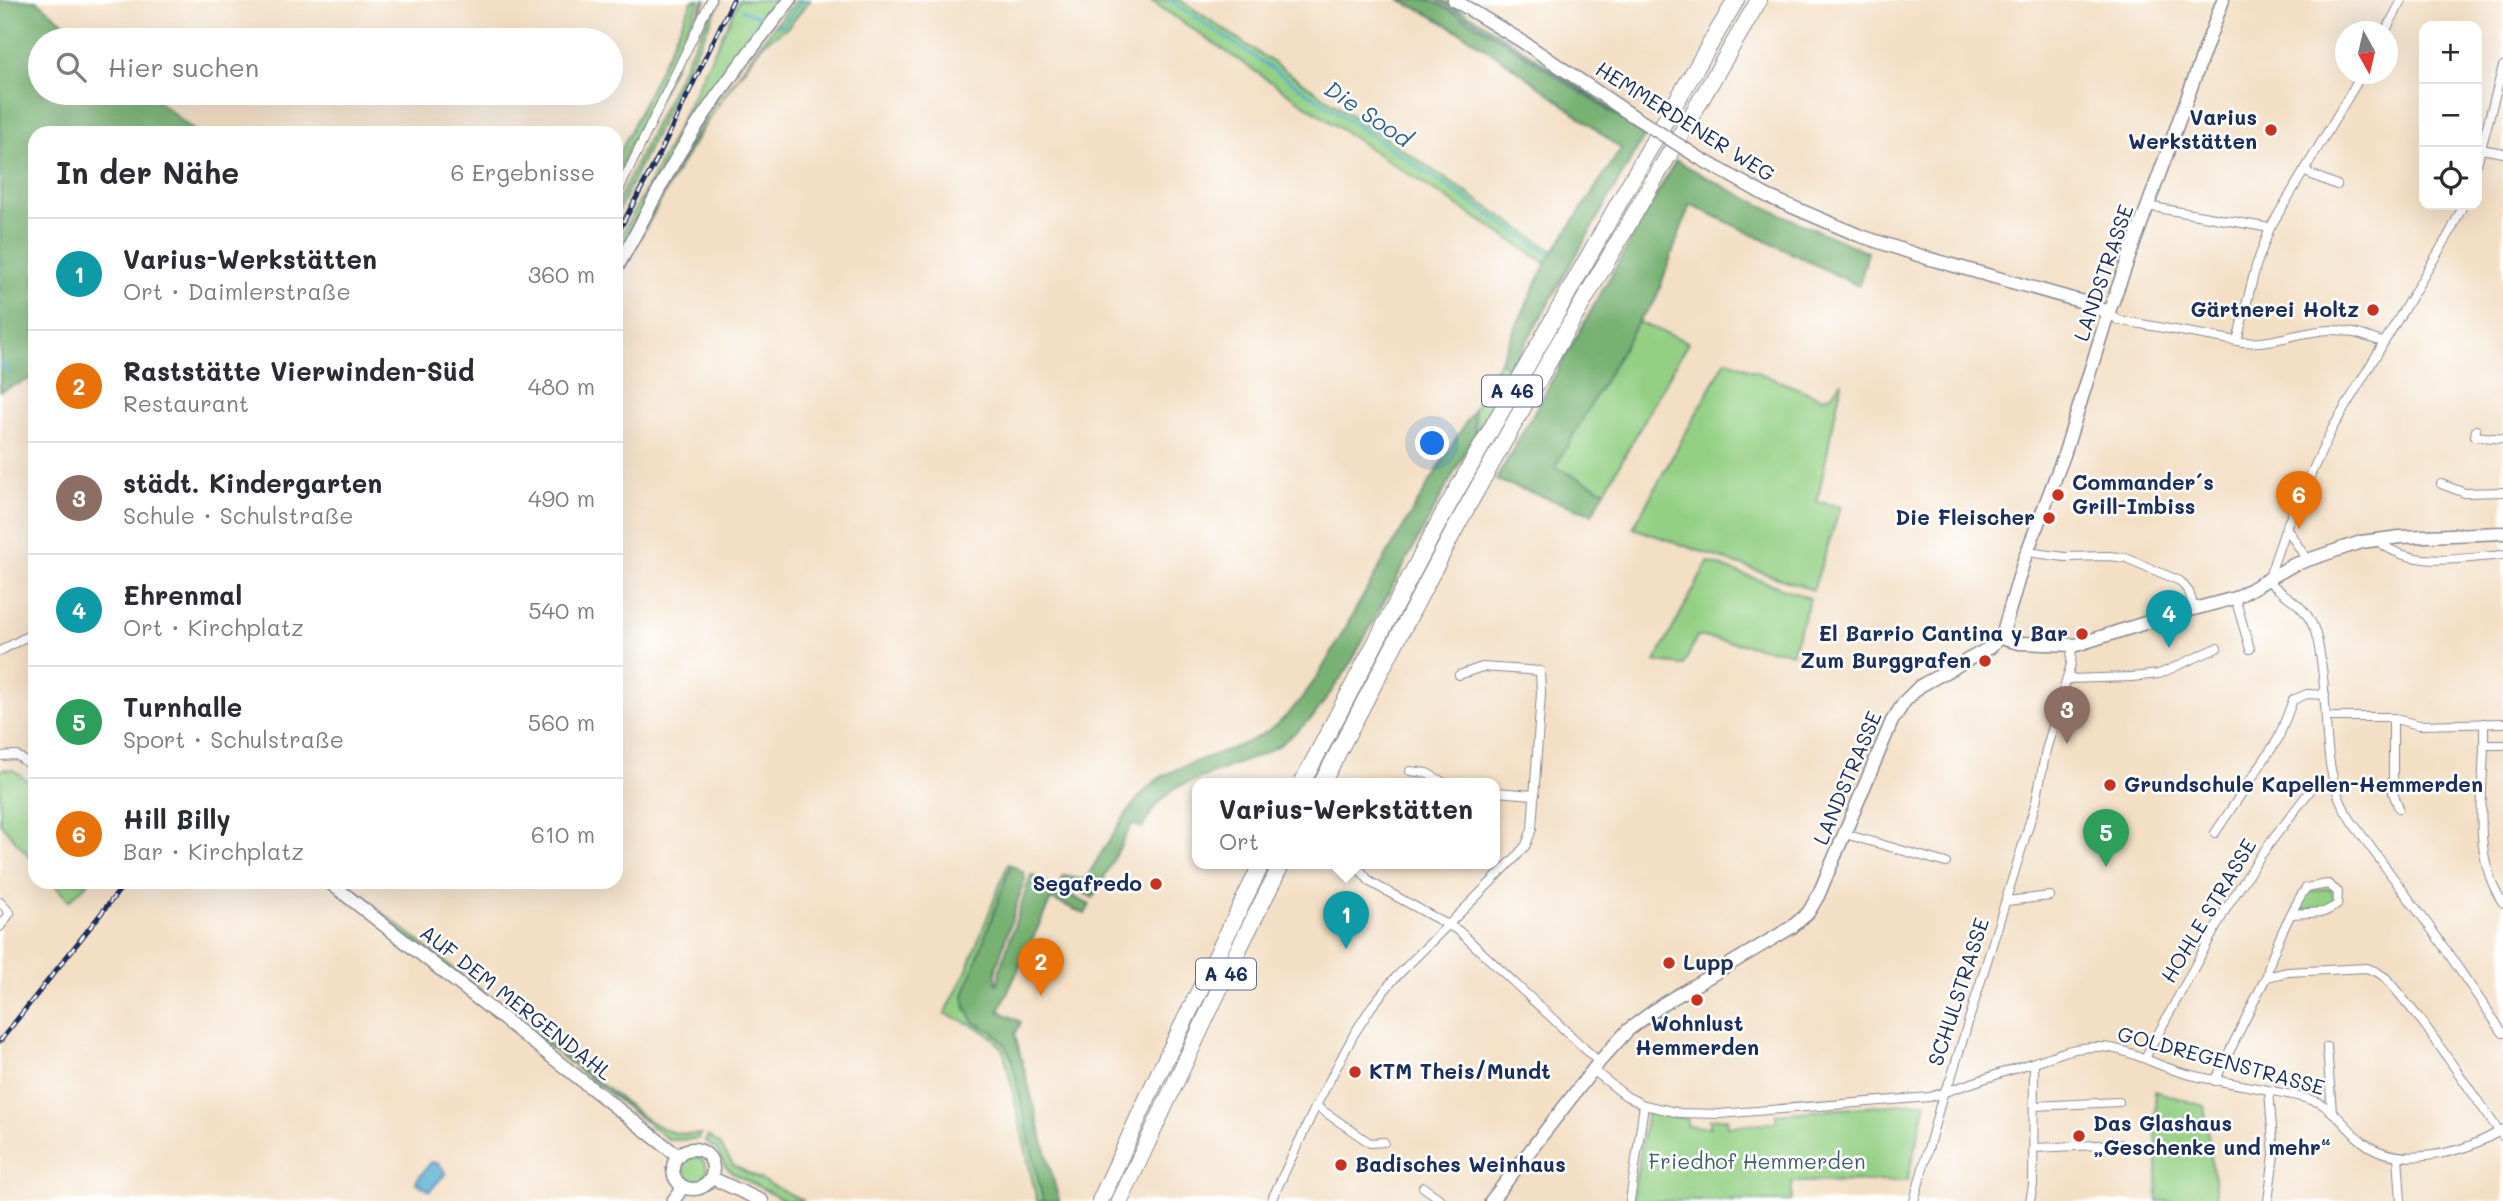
<!DOCTYPE html>
<html lang="de">
<head>
<meta charset="utf-8">
<style>
  :root { --surface:#fff; --page:#f7f7f7; --text:#2b2b33; --muted:#7c7c81; --line:#e1e1e2; --accent:#c8321e }
  body { margin:0; font-family:Mali,sans-serif; background:var(--page); color:var(--text) }
  .controls { position:absolute; right:21px; top:21px; display:grid; overflow:hidden; border-radius:14px; box-shadow:0 7px 28px #0002 }
  .controls button { width:63px; height:63px; display:grid; place-items:center; padding:0; border:0; border-bottom:2px solid var(--line); background:var(--surface); color:var(--text); font:35px sans-serif }
  .compass { position:absolute; left:2335px; top:21px; width:63px; height:63px; border-radius:50%; background:var(--surface); box-shadow:0 7px 28px #0002; rotate:172deg }
  .you { position:absolute; left:1433px; top:444px; width:24px; height:24px; margin:-18px; border:5px solid #fff; border-radius:50%; background:#1a73e8; box-shadow:0 0 0 10px #1a73e833 }
  .badge { display:grid; place-items:center; width:46px; height:46px; border-radius:50%; background:var(--accent); color:#fff; font-size:23px; font-weight:700 }
  .pin { position:absolute; translate:-50% -58px; filter:drop-shadow(0 2px 4px #0008) }
  .pin::after { content:''; position:absolute; top:37px; width:24px; height:21px; background:inherit; clip-path:polygon(0 0,100% 0,50% 100%) }
  .popup { position:absolute; left:1192px; top:778px; width:308px; height:91px; box-sizing:border-box; display:grid; place-content:center; border-radius:14px; background:var(--surface); filter:drop-shadow(0 2px 5px #0005); font-size:23px; white-space:nowrap; color:var(--muted) }
  .popup b { font-size:26px; color:var(--text) }
  .popup::after { content:''; position:absolute; left:50%; top:100%; margin-left:-14px; border:14px solid transparent; border-top-color:var(--surface) }
  .list { margin:0; padding:0; list-style:none }
  h2 { display:flex; justify-content:space-between; align-items:center; height:91px; margin:0; padding:0 28px; font-size:30px }
  h2 small { font-size:23px; font-weight:400; color:var(--muted) }
  .list li { display:grid; grid-template-columns:46px 1fr auto; gap:21px; align-items:center; box-sizing:border-box; height:112px; padding:0 28px; border-top:2px solid var(--line) }
  .list b { display:block; font-size:26px; white-space:nowrap }
  .list p { margin:0; font-size:23px; white-space:nowrap; color:var(--muted) }
  .list em { font-size:23px; font-style:normal; color:var(--muted) }
  .icon { flex:none; width:38px; height:38px; fill:none; stroke:currentColor; stroke-width:2; stroke-linecap:round; stroke-linejoin:round }
  .map { position:relative; flex:none; width:2503px; height:1201px; overflow:hidden }
  .search { position:absolute; background:var(--surface); box-shadow:0 7px 28px #0002; left:28px; top:28px; width:595px; height:77px; display:flex; align-items:center; gap:18px; box-sizing:border-box; padding:0 24px; border-radius:38px; color:var(--muted); font-size:26px }
  .panel { position:absolute; background:var(--surface); box-shadow:0 7px 28px #0002; left:28px; top:126px; width:595px; height:763px; border-radius:21px }
  .map>svg:first-child { display:block }
  .green { fill:#94d084; stroke:#588071; stroke-width:2 }
  .forest { fill:#77b272; stroke:#497068; stroke-width:2 }
  .water { fill:#54abd1; stroke:#386d98; stroke-width:2 }
  .lines { fill:none; stroke-linecap:round; stroke-linejoin:round }
  .stream { stroke:#54abd1; stroke-width:2.5 }
  .street-casing { stroke:#878791; stroke-width:10 }
  .secondary-casing { stroke:#878791; stroke-width:15 }
  .highway-casing { stroke:#878791; stroke-width:18 }
  .street { stroke:#fff; stroke-width:8 }
  .secondary { stroke:#fff; stroke-width:12 }
  .highway { stroke:#fff; stroke-width:16 }
  .rail-casing { stroke:#1b2f5e; stroke-width:5 }
  .rail { stroke:#fff; stroke-width:2.5; stroke-dasharray:8; stroke-linecap:butt }
  .secondary-bridge-casing { stroke:#878791; stroke-width:15; stroke-linecap:butt }
  .secondary-bridge { stroke:#fff; stroke-width:12 }
  .poi-dot { fill:#c8321e; stroke:#fff; stroke-width:2.5 }
  .labels { text-anchor:middle; stroke-width:5; stroke-linejoin:round; paint-order:stroke }
  .shield { fill:#fff; stroke:#5f6d8e; stroke-width:2 }
  .shield-label { font-size:19px; font-weight:bold; fill:#1b2f5e }
  .poi-label { font-size:21px; font-weight:bold; fill:#1b2f5e; stroke:#fff; text-anchor:end }
  .street-label { font-size:21px; fill:#1b2f5e; stroke:#fff }
  .park-label { font-size:21px; fill:#3f5f69; stroke:#fff }
  .water-label { font-size:23px; font-style:italic; fill:#32618c; stroke:#fff }
</style>
</head>
<body>
<div class="map">
<svg width="2503" height="1201" viewBox="0 0 2503 1201">
  <rect width="100%" height="100%" fill="#fff"/>
  <filter id="ink" filterUnits="userSpaceOnUse"><feTurbulence type="fractalNoise" baseFrequency=".0143" numOctaves="2"/><feDisplacementMap in="SourceGraphic" scale="14" xChannelSelector="R" yChannelSelector="G"/><feConvolveMatrix kernelMatrix="1 2 1 2 8 2 1 2 1" color-interpolation-filters="sRGB"/></filter>
  <filter id="wash" filterUnits="userSpaceOnUse"><feTurbulence type="fractalNoise" baseFrequency=".00686" numOctaves="4" result="noise"/><feDisplacementMap in="SourceGraphic" scale="28" xChannelSelector="R" yChannelSelector="G"/><feGaussianBlur stdDeviation="1.57" result="paint"/><feColorMatrix in="noise" values="0 0 0 0 0 0 0 0 0 0 0 0 0 0 0 0 0 1.4 0 .05"/><feComposite in="paint" operator="in"/></filter>
  <g filter="url(#wash)">
    <rect width="100%" height="100%" fill="#f3dfc4"/>
    <!-- green -->
    <g class="green">
      <path d="M693,0H700L616,174V161Z"/>
      <path d="M704,0H706L616,187V181Z"/>
      <path d="M716,0H721L616,215V205Z"/>
      <path d="M739,0H784L760,26L761,28L616,259V246L664,156Z"/>
      <path d="M796,0H810L789,26L764,43L718,104L678,169L616,282V278L690,145L760,44Z"/>
      <path d="M1150,0H1180L1553,251L1546,263L1379,155Z"/>
      <path d="M1437,0H1443L1480,21L1636,124L1634,125C1569,83 1506,37 1437,0Z"/>
      <path d="M1638,322L1688,342L1605,491L1554,467Z"/>
      <path d="M1726,360L1822,398L1831,395L1842,381L1817,502L1841,506L1813,590L1633,528Z"/>
      <path d="M1500,361L1511,369L1475,434L1474,409Z"/>
      <path d="M1708,562L1810,598L1792,653L1697,636L1684,665L1655,662Z"/>
      <path d="M3,769L13,770L35,786V863L0,823V772Z"/>
      <path d="M1008,864L1011,865L964,995L974,1022L993,1032L1004,1043L1011,1056L1043,1201H1037L1004,1052C992,1031 967,1022 945,1014L966,972Z"/>
      <path d="M52,882H89L69,901Z"/>
      <path d="M336,882H343L642,1116C662,1130 676,1136 700,1134L698,1139L669,1140Z"/>
      <path d="M2327,888L2332,890L2336,900L2329,908L2302,910L2300,905L2307,892Z"/>
      <path d="M2155,1091L2204,1106L2217,1201H2158Z"/>
      <path d="M1926,1102L1907,1181L1792,1182V1201H1632L1647,1113L1688,1119L1687,1126L1710,1127V1119L1727,1118L1728,1126L1776,1122V1114Z"/>
      <path d="M708,1136L719,1144L734,1166L804,1201H785L733,1173L724,1165L717,1150L705,1141Z"/>
      <circle cx="693" cy="1170" r="14"/>
    </g>
    <!-- forest -->
    <g class="forest">
      <path d="M0,0H36L85,40H40V93H148L197,133H35V377L0,391Z"/>
      <path d="M1399,0H1431L1453,12L1502,40L1645,135L1511,369L1500,361L1546,263L1621,149C1551,95 1480,36 1399,0Z"/>
      <path d="M1676,160C1739,197 1802,225 1868,252L1859,286L1690,204L1655,301L1638,322L1555,467L1605,491L1592,514L1496,480Z"/>
      <path d="M1474,409L1475,434L1348,668L1313,717L1280,745L1258,756L1174,788L1154,808L1142,828L1132,824L1093,898L1062,882L1063,876L1085,880C1104,850 1134,791 1165,775C1206,752 1248,752 1284,718C1319,684 1340,635 1365,593C1400,531 1437,470 1474,409Z"/>
      <path d="M1011,865L1023,872L1025,878L996,968V984H998L1000,969L1031,875L1090,905L1085,914L1051,899L999,1011L1021,1022L1015,1035L1059,1201H1043L1011,1056L1004,1043L993,1032L974,1022L966,1009L964,995Z"/>
    </g>
    <!-- water -->
    <path class="water" d="M431,1162L439,1164L446,1173L430,1191L416,1183V1181Z"/>
    <g class="lines">
      <!-- stream -->
      <g class="stream">
        <path d="M1170,0L1548,254"/>
        <path d="M742,10L764,20"/>
        <path d="M778,26L783,25L803,0"/>
        <path d="M0,362L11,375"/>
      </g>
    </g>
  </g>
  <g filter="url(#ink)">
    <g class="lines">
      <!-- street casing -->
      <g class="street-casing">
        <g id="street">
          <path d="M2385,32L2402,0"/>
          <path d="M2481,149L2503,153"/>
          <path d="M2477,164L2503,66"/>
          <path d="M2305,172L2337,185"/>
          <path d="M616,196L711,0"/>
          <path d="M2463,205L2451,231L2332,429L2286,527L2268,580C2280,594 2301,602 2310,620C2317,632 2319,647 2321,661C2330,716 2319,774 2352,822L2432,930L2503,1033"/>
          <path d="M2147,206L2270,228"/>
          <path d="M2109,313L2118,320L2243,342C2272,345 2301,331 2330,330C2348,329 2366,337 2383,342"/>
          <path d="M2237,341L2256,266L2270,228L2362,74"/>
          <path d="M2476,430L2475,436L2503,439"/>
          <path d="M2441,484L2465,493L2503,492"/>
          <path d="M2286,527L2307,560"/>
          <path d="M2376,539C2408,570 2463,558 2503,555"/>
          <path d="M2027,552L2065,557L2109,556L2126,558L2180,581L2189,592L2194,608"/>
          <path d="M2235,598L2250,649"/>
          <path d="M0,651L35,632"/>
          <path d="M2067,679L2132,677L2159,674L2217,648"/>
          <path d="M2326,717H2387L2419,725L2503,723"/>
          <path d="M2393,718V793L2399,808"/>
          <path d="M2484,745V723"/>
          <path d="M2503,745H2484C2483,797 2472,858 2503,903"/>
          <path d="M0,756L16,755L35,768"/>
          <path d="M1410,771L1427,773L1445,783"/>
          <path d="M1495,792L1535,795"/>
          <path d="M2215,833L2278,739L2293,700L2307,694L2325,695"/>
          <path d="M1845,834L1946,863"/>
          <path d="M1361,871L1370,882L1459,931L1599,1062"/>
          <path d="M2007,901L2050,896"/>
          <path d="M0,902L10,913L0,927"/>
          <path d="M2267,976C2269,956 2294,905 2306,888L2328,884L2338,892L2337,905L2324,912L2292,914"/>
          <path d="M2327,1047L2332,1112"/>
          <path d="M2145,1058L2227,907L2261,855L2312,788"/>
          <path d="M1593,1070L1626,1096L1644,1105L1680,1113L1719,1114L1930,1097L2067,1051C2123,1037 2142,1064 2191,1075C2233,1085 2277,1089 2318,1102C2336,1111 2348,1130 2363,1142C2400,1171 2467,1152 2503,1129"/>
          <path d="M2215,1081L2266,977L2288,972L2367,968L2377,972L2386,978L2424,1024L2503,1137"/>
          <path d="M1316,1106L1370,1143L1384,1142"/>
          <path d="M2034,1106L2119,1102"/>
          <path d="M2034,1148L2120,1144"/>
          <path d="M2398,1156L2401,1201"/>
          <path d="M1423,1187L1443,1201"/>
          <path d="M1271,1201L1316,1106L1354,1034L1372,1006L1393,980L1515,858L1526,845L1532,829L1541,693L1540,671L1482,667L1459,675"/>
          <path d="M1630,1201L1644,1105"/>
          <path d="M1914,1201L1943,1094L1951,1078L2036,802L2046,750L2071,664L2072,646"/>
          <path d="M2030,1201L2033,1185L2034,1063"/>
          <path d="M2268,1201L2274,1155L2269,1091"/>
        </g>
      </g>
      <!-- secondary casing -->
      <g class="secondary-casing">
        <g id="secondary">
          <path d="M1454,0L1520,40L1630,114"/>
          <path d="M1701,159L1767,196L1858,235L1927,258L2083,302L2109,313"/>
          <path d="M616,269C639,230 657,190 680,152C713,98 751,49 790,0"/>
          <path d="M2000,638L2019,643L2076,645L2164,617L2235,598L2293,565L2361,542L2400,537L2503,533"/>
          <path d="M329,882L678,1156"/>
          <circle cx="693" cy="1169" r="20"/>
          <path d="M712,1178L762,1201"/>
          <path d="M673,1201L683,1187"/>
          <path d="M1491,1201L1599,1062L1628,1030L1663,1004L1792,927L1808,913L1818,896L1892,721L1905,701L1920,686L1991,647L2003,632L2024,560L2064,455L2106,320L2223,0"/>
        </g>
      </g>
      <!-- highway casing -->
      <g class="highway-casing">
        <g id="highway">
          <path d="M1302,783L1441,518L1665,121L1736,0"/>
          <path d="M1322,783L1457,525L1562,338L1759,0"/>
          <path d="M1100,1201L1157,1077L1262,863"/>
          <path d="M1120,1201L1232,962L1282,863"/>
        </g>
      </g>
      <!-- street -->
      <use href="#street" class="street"/>
      <!-- secondary -->
      <use href="#secondary" class="secondary"/>
      <!-- highway -->
      <use href="#highway" class="highway"/>
      <!-- rail casing -->
      <g class="rail-casing">
        <g id="rail">
          <path d="M616,236L657,159L733,0"/>
          <path d="M0,1041L126,882"/>
        </g>
      </g>
      <!-- rail -->
      <use href="#rail" class="rail"/>
      <!-- secondary-bridge casing -->
      <g class="secondary-bridge-casing">
        <path id="secondary-bridge" d="M1630,114L1701,159"/>
      </g>
      <!-- secondary-bridge -->
      <use href="#secondary-bridge" class="secondary-bridge"/>
    </g>
  </g>
  <!-- markers -->
  <g class="poi-dot">
    <circle cx="2271" cy="130" r="7"/>
    <circle cx="2373" cy="310" r="7"/>
    <circle cx="2058" cy="495" r="7"/>
    <circle cx="2049" cy="518" r="7"/>
    <circle cx="2082" cy="634" r="7"/>
    <circle cx="1985" cy="661" r="7"/>
    <circle cx="2110" cy="785" r="7"/>
    <circle cx="1156" cy="884" r="7"/>
    <circle cx="1669" cy="963" r="7"/>
    <circle cx="1697" cy="1000" r="7"/>
    <circle cx="1355" cy="1072" r="7"/>
    <circle cx="2079" cy="1136" r="7"/>
    <circle cx="1341" cy="1165" r="7"/>
  </g>
  <g class="labels">
    <!-- shield labels -->
    <g class="shield">
      <rect x="1482" y="375.5" width="60" height="31" rx="5"/>
      <rect x="1196" y="958.5" width="60" height="31" rx="5"/>
    </g>
    <g class="shield-label">
      <text x="1512" y="398">A 46</text>
      <text x="1226" y="981">A 46</text>
    </g>
    <!-- poi labels -->
    <g class="poi-label">
      <text x="2257" y="125">Varius<tspan x="2257" dy="24">Werkstätten</tspan></text>
      <text x="2359" y="317">Gärtnerei Holtz</text>
      <text x="2072" y="490" text-anchor="start">Commander´s<tspan x="2072" dy="24">Grill-Imbiss</tspan></text>
      <text x="2035" y="525">Die Fleischer</text>
      <text x="2068" y="641">El Barrio Cantina y Bar</text>
      <text x="1971" y="668">Zum Burggrafen</text>
      <text x="2124" y="792" text-anchor="start">Grundschule Kapellen-Hemmerden</text>
      <text x="1142" y="891">Segafredo</text>
      <text x="1683" y="970" text-anchor="start">Lupp</text>
      <text x="1697" y="1031" text-anchor="middle">Wohnlust<tspan x="1697" dy="24">Hemmerden</tspan></text>
      <text x="1369" y="1079" text-anchor="start">KTM Theis/Mundt</text>
      <text x="2093" y="1131" text-anchor="start">Das Glashaus<tspan x="2093" dy="24">„Geschenke und mehr“</tspan></text>
      <text x="1355" y="1172" text-anchor="start">Badisches Weinhaus</text>
    </g>
    <!-- street labels -->
    <g class="street-label">
      <text transform="translate(1685 122) rotate(32)" y="7">HEMMERDENER WEG</text>
      <text transform="translate(2104 273) rotate(-71)" y="7">LANDSTRASSE</text>
      <text transform="translate(1848 778) rotate(-67)" y="7">LANDSTRASSE</text>
      <text transform="translate(2209 911) rotate(-59)" y="7">HOHLE STRASSE</text>
      <text transform="translate(1959 992) rotate(-72)" y="7">SCHULSTRASSE</text>
      <text transform="translate(516 1003) rotate(38)" y="7">AUF DEM MERGENDAHL</text>
      <text transform="translate(2221 1061) rotate(15)" y="7">GOLDREGENSTRASSE</text>
    </g>
    <!-- park labels -->
    <g class="park-label">
      <text x="1757" y="1169">Friedhof Hemmerden</text>
    </g>
    <!-- water labels -->
    <g class="water-label">
      <text transform="translate(1368 114) rotate(34)" y="8">Die Sood</text>
    </g>
  </g>
</svg>
<div class="controls">
<button>+</button>
<button>−</button>
<button><svg class="icon" aria-label="locate" viewBox="0 0 24 24"><circle cx="12" cy="12" r="6"/><path d="M12 2v4M12 18v4M2 12h4M18 12h4"/></svg></button>
</div>
<svg class="compass" viewBox="-18 -18 36 36"><path d="M0-13l5 13h-10z" fill="#e53935"/><path d="M0 13l5-13h-10z" fill="#7c7c81"/></svg>
<div class="you"></div>
<div class="pin badge" style="left:1346px;top:949px;background:#0f9aa8">1</div>
<div class="popup"><b>Varius-Werkstätten</b>Ort</div>
<div class="pin badge" style="left:1041px;top:996px;background:#e8710a">2</div>
<div class="pin badge" style="left:2067px;top:744px;background:#8d6e63">3</div>
<div class="pin badge" style="left:2169px;top:648px;background:#0f9aa8">4</div>
<div class="pin badge" style="left:2106px;top:867px;background:#2e9e5b">5</div>
<div class="pin badge" style="left:2299px;top:529px;background:#e8710a">6</div>
<div class="search"><svg class="icon" aria-label="search" viewBox="0 0 24 24"><circle cx="10" cy="10" r="6"/><path d="M15 15l6 6"/></svg>Hier suchen</div>
<section class="panel">
<h2>In der Nähe<small>6 Ergebnisse</small></h2>
<ul class="list">
<li><span class="badge" style="background:#0f9aa8">1</span><div><b>Varius-Werkstätten</b><p>Ort · Daimlerstraße</p></div><em>360 m</em></li>
<li><span class="badge" style="background:#e8710a">2</span><div><b>Raststätte Vierwinden-Süd</b><p>Restaurant</p></div><em>480 m</em></li>
<li><span class="badge" style="background:#8d6e63">3</span><div><b>städt. Kindergarten</b><p>Schule · Schulstraße</p></div><em>490 m</em></li>
<li><span class="badge" style="background:#0f9aa8">4</span><div><b>Ehrenmal</b><p>Ort · Kirchplatz</p></div><em>540 m</em></li>
<li><span class="badge" style="background:#2e9e5b">5</span><div><b>Turnhalle</b><p>Sport · Schulstraße</p></div><em>560 m</em></li>
<li><span class="badge" style="background:#e8710a">6</span><div><b>Hill Billy</b><p>Bar · Kirchplatz</p></div><em>610 m</em></li>
</ul>
</section>
</div>
</body>
</html>
